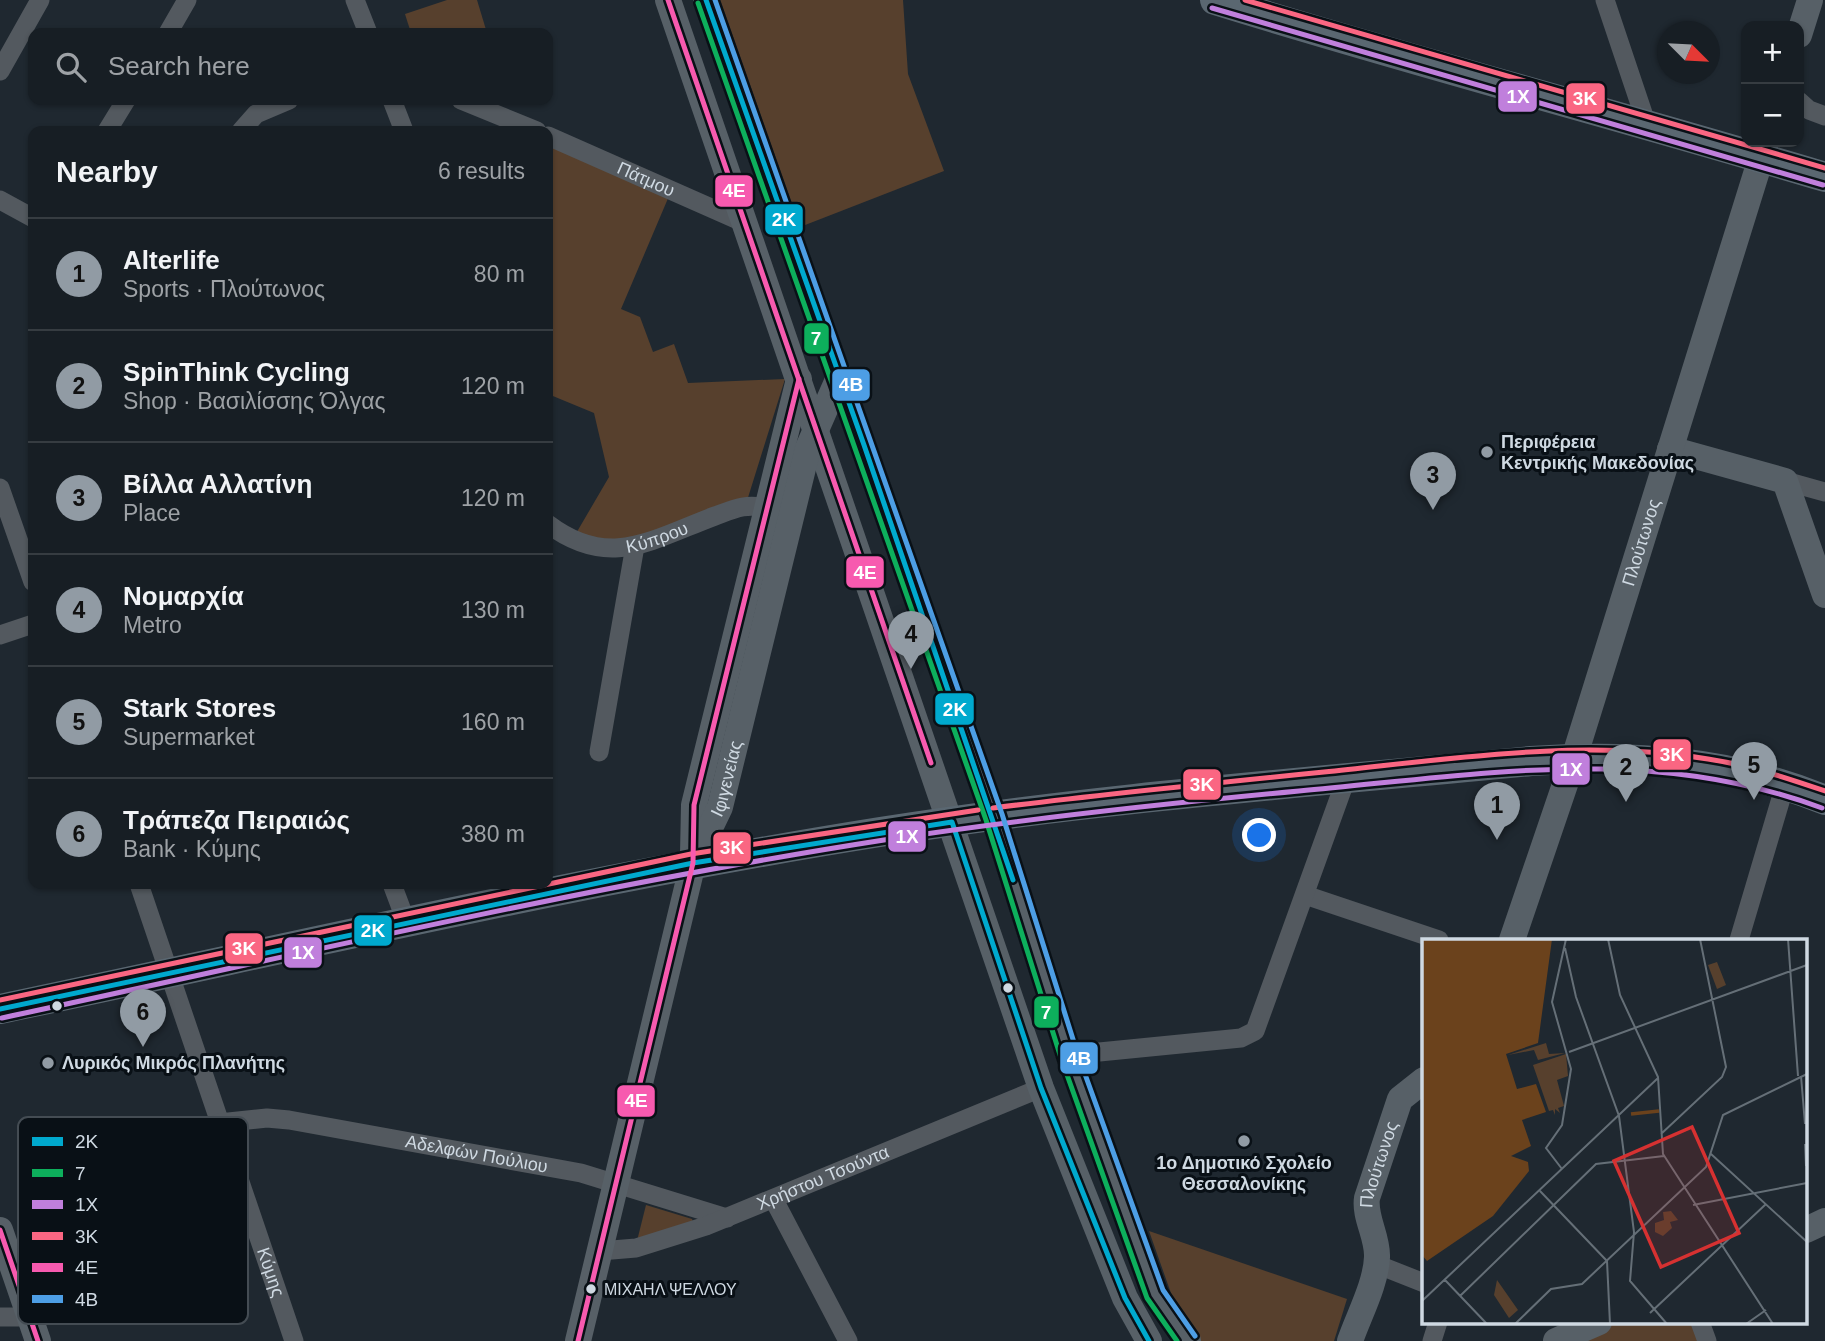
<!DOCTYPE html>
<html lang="en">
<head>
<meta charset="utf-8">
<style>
  :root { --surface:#171e24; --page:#20272c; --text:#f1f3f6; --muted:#9ea2a6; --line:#363c41; --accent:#919ba4 }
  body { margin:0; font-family:Arial,sans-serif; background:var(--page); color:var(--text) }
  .controls { position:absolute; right:21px; top:21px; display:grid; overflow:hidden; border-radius:14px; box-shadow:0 2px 5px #0004 }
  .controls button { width:63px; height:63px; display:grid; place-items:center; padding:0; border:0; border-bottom:2px solid var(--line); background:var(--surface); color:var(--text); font:35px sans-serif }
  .compass { position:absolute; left:1657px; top:21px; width:63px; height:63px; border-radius:50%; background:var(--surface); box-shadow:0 2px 5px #0004; rotate:114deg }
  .you { position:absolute; left:1260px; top:836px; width:24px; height:24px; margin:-18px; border:5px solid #fff; border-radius:50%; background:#1a73e8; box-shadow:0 0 0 10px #1a73e833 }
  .badge { display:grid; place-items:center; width:46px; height:46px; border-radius:50%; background:var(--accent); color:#111; font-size:23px; font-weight:700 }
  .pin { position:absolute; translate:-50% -58px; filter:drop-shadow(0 2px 4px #0008) }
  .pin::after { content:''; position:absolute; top:37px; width:24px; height:21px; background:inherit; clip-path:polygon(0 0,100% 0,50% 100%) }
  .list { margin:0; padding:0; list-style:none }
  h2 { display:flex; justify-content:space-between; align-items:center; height:91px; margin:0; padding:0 28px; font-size:30px }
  h2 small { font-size:23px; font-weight:400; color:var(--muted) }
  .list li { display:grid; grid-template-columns:46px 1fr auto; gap:21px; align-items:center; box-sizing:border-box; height:112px; padding:0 28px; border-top:2px solid var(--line) }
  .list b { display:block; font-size:26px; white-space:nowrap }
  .list p { margin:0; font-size:23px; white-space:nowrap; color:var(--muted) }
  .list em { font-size:23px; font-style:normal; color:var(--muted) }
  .icon { flex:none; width:38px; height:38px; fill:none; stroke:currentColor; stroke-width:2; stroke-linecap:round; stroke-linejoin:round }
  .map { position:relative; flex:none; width:1825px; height:1341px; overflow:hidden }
  .search { position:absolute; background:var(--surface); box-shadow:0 2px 5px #0004; left:28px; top:28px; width:525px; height:77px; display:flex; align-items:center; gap:18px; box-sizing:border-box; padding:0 24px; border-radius:14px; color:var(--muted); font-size:26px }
  .panel { position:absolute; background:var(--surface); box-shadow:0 2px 5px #0004; left:28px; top:126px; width:525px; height:763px; border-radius:14px }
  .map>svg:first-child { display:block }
  .green { fill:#57402d }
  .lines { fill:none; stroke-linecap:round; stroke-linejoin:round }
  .street { stroke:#53595f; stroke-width:19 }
  .secondary { stroke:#576067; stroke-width:26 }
  .primary { stroke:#5a6771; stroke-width:30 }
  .bus-1-casing { stroke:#091016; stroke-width:10 }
  .bus-2-casing { stroke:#091016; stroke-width:10 }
  .bus-3-casing { stroke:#091016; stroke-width:10 }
  .bus-4-casing { stroke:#091016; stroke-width:10 }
  .bus-5-casing { stroke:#091016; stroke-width:10 }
  .bus-6-casing { stroke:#091016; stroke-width:10 }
  .bus-1 { stroke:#00a9ce; stroke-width:5 }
  .bus-2 { stroke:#0daf5c; stroke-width:5 }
  .bus-3 { stroke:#c07fdc; stroke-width:5 }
  .bus-4 { stroke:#fa6682; stroke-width:5 }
  .bus-5 { stroke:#f75aaf; stroke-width:5 }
  .bus-6 { stroke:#4d9ee5; stroke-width:5 }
  .poi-dot { fill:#919ba4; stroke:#091016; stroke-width:2.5 }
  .bus-dot { fill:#cfd9e2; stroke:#091016; stroke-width:2.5 }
  .labels { text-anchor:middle; stroke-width:6; stroke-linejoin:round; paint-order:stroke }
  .bus-label { font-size:16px; fill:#cfd9e2; stroke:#091016; text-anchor:start }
  .street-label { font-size:18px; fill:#cfd9e2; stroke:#091016 }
  .poi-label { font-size:18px; font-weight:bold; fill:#cfd9e2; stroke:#091016; text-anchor:start }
  .inset-river { fill:none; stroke:#6b421c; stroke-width:3.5 }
  .inset-road { fill:none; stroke:#656f77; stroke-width:2 }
  .view { fill:#d63131; fill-opacity:0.15; stroke:#d63131; stroke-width:3.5 }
  .inset-edge { fill:none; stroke:#cfd9e2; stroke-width:3.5 }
  .key { fill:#091016; stroke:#444c53; stroke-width:2 }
  .key-label { font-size:19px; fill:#cfd9e2 }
  .line-badge { stroke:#091016; stroke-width:2.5 }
  .badge-label { font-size:19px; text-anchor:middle; font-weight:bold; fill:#fff }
</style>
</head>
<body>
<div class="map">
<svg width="1825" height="1341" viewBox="0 0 1825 1341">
  <rect width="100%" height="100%" fill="#1f2830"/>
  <!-- green -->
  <g class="green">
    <path d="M447,0H477L487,33H411L405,14Z"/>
    <path d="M720,0H903L908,74L944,171L800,227Z"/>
    <path d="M548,136L672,189L621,309L640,317L653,352L674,344L688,383L785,379L746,504L635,546L571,542L609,477L594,413L548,394Z"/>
    <path d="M646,1205L692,1219L693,1222L637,1241Z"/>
    <path d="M1149,1231L1347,1299L1334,1341H1198L1172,1296Z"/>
    <path d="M1599,1322H1700L1707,1341H1556Z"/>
  </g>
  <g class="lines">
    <!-- street -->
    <g class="street">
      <path d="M355,0L368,33"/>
      <path d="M1605,0L1648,128"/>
      <path d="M168,33L187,0"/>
      <path d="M0,71L40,0"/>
      <path d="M392,100L404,131"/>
      <path d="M461,100L537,131"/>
      <path d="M1799,101L1809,110L1825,116"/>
      <path d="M107,131L126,100"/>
      <path d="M241,131L256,114L289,100"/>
      <path id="s1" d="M548,136L745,223"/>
      <path d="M0,200L33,218"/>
      <path d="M1785,481L1825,492"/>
      <path d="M0,488L33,582"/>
      <path id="s2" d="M548,524C609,570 651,540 715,516C734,509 746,503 766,508"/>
      <path d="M0,635L33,624"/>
      <path d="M599,752L635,546"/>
      <path id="s3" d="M139,884L294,1341"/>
      <path d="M392,884L407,924"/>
      <path d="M1305,895L1439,940"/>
      <path d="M1739,940L1785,785"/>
      <path d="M1069,1055L1241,1038L1255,1031L1346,779"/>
      <path id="s4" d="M219,1123L267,1118L289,1120L581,1173L727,1218"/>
      <path d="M774,1200L848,1341"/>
      <path id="s5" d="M600,1251L636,1248L706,1226L1041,1088"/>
      <path d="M1376,1264L1424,1283"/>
      <path d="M0,1317H30"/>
      <path d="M1700,1322L1707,1341"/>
      <path d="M1432,1341L1438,1322"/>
    </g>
    <!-- secondary -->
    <g class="secondary">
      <path d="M668,0L1041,1088L1125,1298L1149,1341"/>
      <path d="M706,0L994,817L1069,1055L1111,1171L1155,1294L1188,1341"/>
      <path d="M1799,35L1810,0"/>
      <path d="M1670,449L1785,481L1825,595"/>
      <path d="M693,854L694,805L799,379"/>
      <path id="s6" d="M1512,940L1574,758L1766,142"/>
      <path d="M0,1230L38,1341"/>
      <path d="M1806,1230L1825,1221"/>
      <path id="s7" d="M578,1341L693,863L720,807L808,448L840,375"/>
      <path id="s8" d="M1350,1341C1359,1315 1376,1284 1377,1257C1378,1237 1364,1217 1367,1198L1400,1099L1424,1080"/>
      <path d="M1556,1341L1599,1322"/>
    </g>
    <!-- primary -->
    <g class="primary">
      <path d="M1215,0C1417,63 1623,116 1825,177"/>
      <path d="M0,1009C292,948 584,879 880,832C1095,798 1314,782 1531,761C1632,754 1731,761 1825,800"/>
    </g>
    <!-- bus-1 casing -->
    <g class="bus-1-casing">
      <g id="bus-1">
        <path d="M706,0L864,445L1013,880"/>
        <path d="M0,1009L693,863L952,822L1041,1088L1125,1298L1149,1341"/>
      </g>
    </g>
    <!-- bus-2 casing -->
    <g class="bus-2-casing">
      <path id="bus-2" d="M698,3L986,820L1061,1058L1147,1298L1177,1341"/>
    </g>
    <!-- bus-3 casing -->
    <g class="bus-3-casing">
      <g id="bus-3">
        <path d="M1212,8L1823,185"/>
        <path d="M2,1018C295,955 588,886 884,840C1022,819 1160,804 1299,791C1479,775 1647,743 1822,808"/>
      </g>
    </g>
    <!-- bus-4 casing -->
    <g class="bus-4-casing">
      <g id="bus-4">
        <path d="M1245,0L1825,168"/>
        <path d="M993,808C1103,794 1213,783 1324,772C1450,759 1581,738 1708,759C1748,765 1787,778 1825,791"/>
        <path d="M0,1000L691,854L978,810"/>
      </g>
    </g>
    <!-- bus-5 casing -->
    <g class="bus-5-casing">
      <g id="bus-5">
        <path d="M668,0L931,763"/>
        <path d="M0,1230L38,1341"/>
        <path d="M578,1341L693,863L694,805L799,379"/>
      </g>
    </g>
    <!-- bus-6 casing -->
    <g class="bus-6-casing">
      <path id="bus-6" d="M715,0L1002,814L1077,1052L1163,1290L1195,1336"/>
    </g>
    <!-- bus-1 -->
    <use href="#bus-1" class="bus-1"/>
    <!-- bus-2 -->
    <use href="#bus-2" class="bus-2"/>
    <!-- bus-3 -->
    <use href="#bus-3" class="bus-3"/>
    <!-- bus-4 -->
    <use href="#bus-4" class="bus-4"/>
    <!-- bus-5 -->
    <use href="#bus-5" class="bus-5"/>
    <!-- bus-6 -->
    <use href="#bus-6" class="bus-6"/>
  </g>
  <!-- markers -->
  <g class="poi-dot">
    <circle cx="1487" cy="452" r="7"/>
    <circle cx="48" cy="1063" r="7"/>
    <circle cx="1244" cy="1141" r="7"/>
  </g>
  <g class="bus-dot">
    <circle cx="1008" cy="988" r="6"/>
    <circle cx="57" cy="1006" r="6"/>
    <circle cx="591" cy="1289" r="6"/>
  </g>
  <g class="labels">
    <!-- bus labels -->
    <g class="bus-label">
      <text x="604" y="1295">ΜΙΧΑΗΛ ΨΕΛΛΟΥ</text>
    </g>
    <!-- street labels -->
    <g class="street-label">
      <text dy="6" stroke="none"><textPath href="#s1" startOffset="107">Πάτμου</textPath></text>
      <text dy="6" stroke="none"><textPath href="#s2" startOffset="116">Κύπρου</textPath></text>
      <text dy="6" stroke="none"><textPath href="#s6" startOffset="418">Πλούτωνος</textPath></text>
      <text dy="6" stroke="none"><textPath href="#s7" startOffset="583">Ιφιγενείας</textPath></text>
      <text dy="6" stroke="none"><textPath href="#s4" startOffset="261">Αδελφών Πούλιου</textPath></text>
      <text dy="6" stroke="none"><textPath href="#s8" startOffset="184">Πλούτωνος</textPath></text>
      <text dy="6" stroke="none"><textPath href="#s5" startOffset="236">Χρήστου Τσούντα</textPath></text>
      <text dy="6" stroke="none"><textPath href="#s3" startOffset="410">Κύμης</textPath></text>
    </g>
    <!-- poi labels -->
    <g class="poi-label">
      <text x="1501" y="448">Περιφέρεια<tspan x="1501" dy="21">Κεντρικής Μακεδονίας</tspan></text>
      <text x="62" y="1069">Λυρικός Μικρός Πλανήτης</text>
      <text x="1244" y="1169" text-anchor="middle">1ο Δημοτικό Σχολείο<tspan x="1244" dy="21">Θεσσαλονίκης</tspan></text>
    </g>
  </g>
  <!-- overview -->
  <g transform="translate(1422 939)">
    <rect width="385" height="385" fill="#1f2830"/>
    <path d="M295,23L304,46L295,50L286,26ZM124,104L127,115L143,114L116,121L112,111L86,116ZM144,115L146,137L135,141L142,167L136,169L138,174L133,170V176L131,171L127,172L111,126ZM249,272L256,281L248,283L250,289L241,297L233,293V284L242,281L241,273ZM75,341L96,371L87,379L72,356Z" fill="#57402d"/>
    <path d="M0,0H130L116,104L84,115L95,150L114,145L124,173L100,181L109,207L89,217L106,223L107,232L71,277L5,322L0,316Z" fill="#6b421c"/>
    <path class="inset-river" d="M209,175L237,172"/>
    <path class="inset-road" d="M186,0L198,56L236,138L241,215L351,385M366,0L376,137M143,9L154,58L197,177L212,293L208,342L245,385M147,113L385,26M379,137L383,185M239,195L300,138L304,128L278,0M383,205L384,227M289,215L385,303M140,230L124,209L140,186L149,130L130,63L144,0M118,252L185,322L188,385M271,266L385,244M23,341L65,385M38,357L174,225L242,217M0,362L236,139M228,374L344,265M93,385L129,350L160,345L284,228L301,176L385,135M324,385L344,371"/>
    <path class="view" d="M270,188L317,294L239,328L192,222Z"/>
    <rect width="385" height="385" class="inset-edge"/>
  </g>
  <!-- legend -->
  <rect x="18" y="1117" width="230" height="207" rx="10" class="key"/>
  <rect x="32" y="1137" width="31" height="9" fill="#00a9ce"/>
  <rect x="32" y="1169" width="31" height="8" fill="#0daf5c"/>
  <rect x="32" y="1200" width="31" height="9" fill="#c07fdc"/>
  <rect x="32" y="1232" width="31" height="8" fill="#fa6682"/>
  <rect x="32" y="1263" width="31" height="9" fill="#f75aaf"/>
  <rect x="32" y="1295" width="31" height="8" fill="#4d9ee5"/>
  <g class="key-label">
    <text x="75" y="1148">2Κ</text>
    <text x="75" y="1180">7</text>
    <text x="75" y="1211">1Χ</text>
    <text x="75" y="1243">3Κ</text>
    <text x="75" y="1274">4Ε</text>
    <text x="75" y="1306">4Β</text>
  </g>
  <g class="line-badge">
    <rect x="1497" y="80" width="41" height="33" rx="7" fill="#c07fdc"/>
    <rect x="1565" y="82" width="41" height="33" rx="7" fill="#fa6682"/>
    <rect x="714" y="174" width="40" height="34" rx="7" fill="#f75aaf"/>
    <rect x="764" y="203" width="40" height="33" rx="7" fill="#00a9ce"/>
    <rect x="803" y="322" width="27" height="33" rx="7" fill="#0daf5c"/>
    <rect x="831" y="368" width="40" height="34" rx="7" fill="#4d9ee5"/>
    <rect x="845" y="555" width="40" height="34" rx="7" fill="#f75aaf"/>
    <rect x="934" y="692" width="41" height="34" rx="7" fill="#00a9ce"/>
    <rect x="1652" y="738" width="40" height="33" rx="7" fill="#fa6682"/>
    <rect x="1551" y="752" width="40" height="34" rx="7" fill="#c07fdc"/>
    <rect x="1182" y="768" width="40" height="33" rx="7" fill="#fa6682"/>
    <rect x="887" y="820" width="40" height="33" rx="7" fill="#c07fdc"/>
    <rect x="712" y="831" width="40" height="34" rx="7" fill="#fa6682"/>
    <rect x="353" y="914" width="40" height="33" rx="7" fill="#00a9ce"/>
    <rect x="224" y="932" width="40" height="33" rx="7" fill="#fa6682"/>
    <rect x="283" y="936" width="40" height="33" rx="7" fill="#c07fdc"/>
    <rect x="1033" y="995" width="27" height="34" rx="7" fill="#0daf5c"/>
    <rect x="1059" y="1041" width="40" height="34" rx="7" fill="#4d9ee5"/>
    <rect x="616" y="1084" width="40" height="34" rx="7" fill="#f75aaf"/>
  </g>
  <g class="badge-label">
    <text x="1518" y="103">1Χ</text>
    <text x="1585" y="105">3Κ</text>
    <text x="734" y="197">4Ε</text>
    <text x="784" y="226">2Κ</text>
    <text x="816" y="345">7</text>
    <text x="851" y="391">4Β</text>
    <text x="865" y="579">4Ε</text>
    <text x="955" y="716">2Κ</text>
    <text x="1672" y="761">3Κ</text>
    <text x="1571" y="776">1Χ</text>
    <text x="1202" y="791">3Κ</text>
    <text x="907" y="843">1Χ</text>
    <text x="732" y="854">3Κ</text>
    <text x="373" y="937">2Κ</text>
    <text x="244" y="955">3Κ</text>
    <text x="303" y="959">1Χ</text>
    <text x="1046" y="1019">7</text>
    <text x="1079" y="1065">4Β</text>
    <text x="636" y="1107">4Ε</text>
  </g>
</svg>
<div class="controls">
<button>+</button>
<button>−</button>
</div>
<svg class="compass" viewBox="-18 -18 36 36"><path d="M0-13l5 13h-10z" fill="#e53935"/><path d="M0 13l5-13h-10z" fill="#9ea2a6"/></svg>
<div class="you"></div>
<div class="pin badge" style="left:1497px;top:840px">1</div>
<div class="pin badge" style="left:1626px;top:802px">2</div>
<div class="pin badge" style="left:1433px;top:510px">3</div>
<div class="pin badge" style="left:911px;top:669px">4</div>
<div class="pin badge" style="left:1754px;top:800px">5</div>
<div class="pin badge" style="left:143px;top:1047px">6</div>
<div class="search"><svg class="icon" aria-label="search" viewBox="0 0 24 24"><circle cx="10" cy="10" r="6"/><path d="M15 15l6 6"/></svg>Search here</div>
<section class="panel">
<h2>Nearby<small>6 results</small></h2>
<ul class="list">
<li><span class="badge">1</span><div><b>Alterlife</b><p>Sports · Πλούτωνος</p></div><em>80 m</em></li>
<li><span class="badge">2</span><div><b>SpinThink Cycling</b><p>Shop · Βασιλίσσης Όλγας</p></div><em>120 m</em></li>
<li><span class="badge">3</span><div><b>Βίλλα Αλλατίνη</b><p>Place</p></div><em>120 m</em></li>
<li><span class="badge">4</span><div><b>Νομαρχία</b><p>Metro</p></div><em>130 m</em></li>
<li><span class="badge">5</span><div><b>Stark Stores</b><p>Supermarket</p></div><em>160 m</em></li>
<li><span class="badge">6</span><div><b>Τράπεζα Πειραιώς</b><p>Bank · Κύμης</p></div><em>380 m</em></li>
</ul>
</section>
</div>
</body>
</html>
